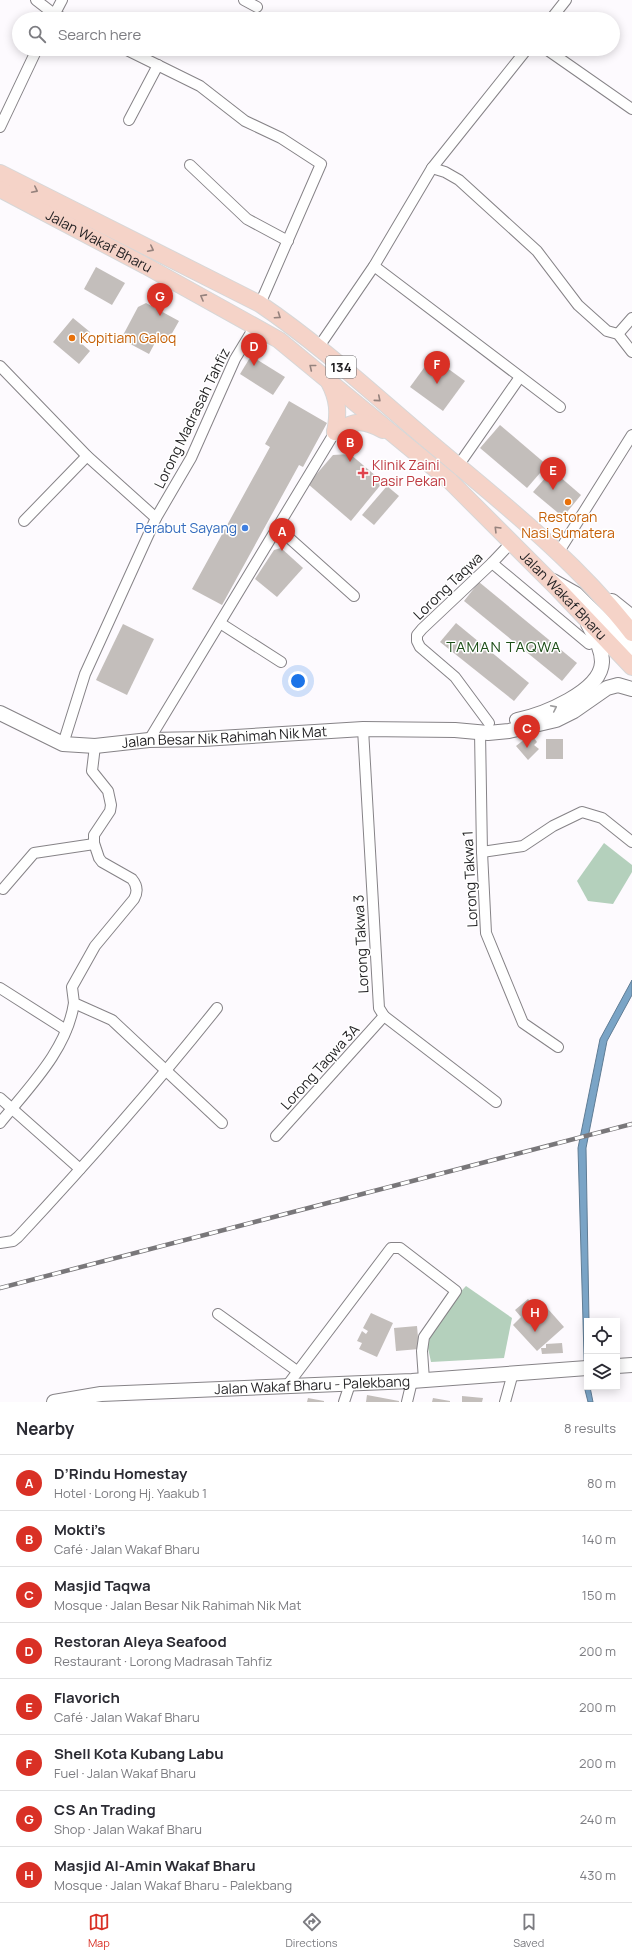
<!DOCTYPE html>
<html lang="en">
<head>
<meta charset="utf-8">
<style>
  :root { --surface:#fff; --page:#f2f2f3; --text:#2b2b33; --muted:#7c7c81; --line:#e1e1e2; --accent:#d93025 }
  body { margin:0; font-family:Manrope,sans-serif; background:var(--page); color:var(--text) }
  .controls { position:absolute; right:12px; bottom:12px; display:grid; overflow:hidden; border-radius:0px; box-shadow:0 2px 10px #0003 }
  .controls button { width:36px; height:36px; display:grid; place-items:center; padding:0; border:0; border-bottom:1px solid var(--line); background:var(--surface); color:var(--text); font:20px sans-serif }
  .you { position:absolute; left:298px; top:681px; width:14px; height:14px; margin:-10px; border:3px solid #fff; border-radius:50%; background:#1a73e8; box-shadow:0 0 0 6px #1a73e833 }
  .badge { display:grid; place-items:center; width:26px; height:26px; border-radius:50%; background:var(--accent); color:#fff; font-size:13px; font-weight:700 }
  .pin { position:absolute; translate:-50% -33px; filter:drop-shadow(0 1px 2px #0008) }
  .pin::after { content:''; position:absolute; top:21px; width:14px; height:12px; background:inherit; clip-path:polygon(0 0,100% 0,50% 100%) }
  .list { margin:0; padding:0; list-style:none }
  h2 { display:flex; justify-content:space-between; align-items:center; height:52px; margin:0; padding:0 16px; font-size:17px }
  h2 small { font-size:13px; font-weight:400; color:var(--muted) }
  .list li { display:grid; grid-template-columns:26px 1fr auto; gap:12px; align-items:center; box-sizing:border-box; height:56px; padding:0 16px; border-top:1px solid var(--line) }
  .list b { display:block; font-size:15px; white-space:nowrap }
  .list p { margin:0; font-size:13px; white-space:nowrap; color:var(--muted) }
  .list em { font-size:13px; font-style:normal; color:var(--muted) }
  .icon { flex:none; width:22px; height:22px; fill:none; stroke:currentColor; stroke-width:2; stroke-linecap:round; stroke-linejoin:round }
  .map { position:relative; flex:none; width:632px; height:1402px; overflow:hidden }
  .search { position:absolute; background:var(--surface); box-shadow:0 2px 10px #0003; left:12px; right:12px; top:12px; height:44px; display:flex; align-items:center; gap:10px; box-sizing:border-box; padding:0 14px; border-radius:22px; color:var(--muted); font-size:15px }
  .sheet { height:500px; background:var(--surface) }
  nav { display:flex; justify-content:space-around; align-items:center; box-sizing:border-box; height:56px; border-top:1px solid var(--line); background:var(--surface); font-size:11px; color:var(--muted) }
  nav a { display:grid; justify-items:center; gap:2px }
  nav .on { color:var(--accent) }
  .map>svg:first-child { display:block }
  .green { fill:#b4d0bc }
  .water { fill:#7aa4c6; stroke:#5f7c94 }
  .building { fill:#c3bebb }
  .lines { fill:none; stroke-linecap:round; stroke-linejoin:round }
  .street-casing { stroke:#868387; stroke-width:12 }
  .secondary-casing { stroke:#868387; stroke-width:16 }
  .primary-casing { stroke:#d7d7d7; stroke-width:18 }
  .street { stroke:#fff; stroke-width:10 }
  .secondary { stroke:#fff; stroke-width:14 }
  .primary { stroke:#f5d3c8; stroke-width:16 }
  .rail-casing { stroke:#79777a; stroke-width:4.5 }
  .rail { stroke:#fff; stroke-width:3; stroke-dasharray:9; stroke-linecap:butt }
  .oneway { stroke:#95827d }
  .oneway2 { stroke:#9b9a9b }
  .food-dot { fill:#e8710a; stroke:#fff; stroke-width:1.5 }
  .health-dot { fill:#e0444e; stroke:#fff; stroke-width:1.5 }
  .shop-dot { fill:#3f7fe0; stroke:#fff; stroke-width:1.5 }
  .labels { text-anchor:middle; stroke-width:3; stroke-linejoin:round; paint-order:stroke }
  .shield { fill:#fff; stroke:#636264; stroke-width:1 }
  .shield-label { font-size:13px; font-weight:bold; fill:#201f21 }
  .street-label { font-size:14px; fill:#201f21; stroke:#fff }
  .food-label { font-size:14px; fill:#c56008; stroke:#fff; text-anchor:start }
  .health-label { font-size:14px; fill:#be3a42; stroke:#fff; text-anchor:start }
  .shop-label { font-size:14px; fill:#366cbe; stroke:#fff; text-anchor:end }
  .neighbourhood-label { font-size:15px; letter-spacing:1px; fill:#1d4e18; stroke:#fff }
</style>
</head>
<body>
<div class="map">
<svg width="632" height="1402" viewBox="0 0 632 1402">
  <rect width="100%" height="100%" fill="#fdfafe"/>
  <!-- green -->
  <g class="green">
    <path d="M604,843L632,865V872L613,904L588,901L577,881Z"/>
    <path d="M466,1286L512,1318L504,1358L431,1362L426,1339L452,1301Z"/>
  </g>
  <!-- water -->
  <path class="water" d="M632,980V995L607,1041L586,1148L589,1321H587V1387H590L593,1402H588L585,1390L578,1148L600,1039Z"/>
  <!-- building -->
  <g class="building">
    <path d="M96,267L125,283L112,305L84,289Z"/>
    <path d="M146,303L179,321L166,344L157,339L149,354L121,339L138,307Z"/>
    <path d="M73,318L90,332L81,343L90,351L79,364L53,342Z"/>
    <path d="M251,356L285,377L273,395L240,374Z"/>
    <path d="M432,357L465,381L443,411L410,387Z"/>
    <path d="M289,401L327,423L303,467L299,465L222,605L192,589L270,447L265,444Z"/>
    <path d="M500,425L547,465L527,488L480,448Z"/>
    <path d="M350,454L383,482L351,521L308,484L333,455Z"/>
    <path d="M552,470L581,495L563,517L533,492Z"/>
    <path d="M387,486L399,496L374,525L362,515Z"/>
    <path d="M281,548L303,568L277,597L255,579L274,550Z"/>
    <path d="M479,582L577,663L562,681L464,601Z"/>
    <path d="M456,623L529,683L514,701L440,642Z"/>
    <path d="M123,624L154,639L127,695L96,680Z"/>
    <path d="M531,734L537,742L534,745L539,749L528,760L516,746Z"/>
    <rect x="546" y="739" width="17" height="20"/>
    <path d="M528,1299L534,1306L540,1300L564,1327L537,1351L513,1325L521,1317L515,1310Z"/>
    <path d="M371,1313L393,1323L377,1357L359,1349L362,1343L357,1341L362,1331L366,1334L368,1331L363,1328Z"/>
    <path d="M417,1326L419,1349L396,1351L394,1328Z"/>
    <path d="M562,1343L563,1353L542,1354L541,1348H546V1344Z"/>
    <path d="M367,1395L399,1401V1402H366Z"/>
    <path d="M462,1396L483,1398L482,1402H462Z"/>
    <path d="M308,1398L324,1401V1402H307Z"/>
    <path d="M433,1398L450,1401V1402H432Z"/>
  </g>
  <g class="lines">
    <!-- street casing -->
    <g class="street-casing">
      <g id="street">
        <path d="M36,0L54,14L65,19"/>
        <path d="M244,0L257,7"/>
        <path d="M52,19L62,0"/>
        <path d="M551,19L566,0"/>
        <path d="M125,49L200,86L245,121L281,138L321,164L260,304"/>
        <path d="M546,49L632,109"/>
        <path d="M129,120L158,65"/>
        <path d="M0,127L37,49"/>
        <path d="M190,165L247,219L288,241"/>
        <path d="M432,168L445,172L459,180L537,251L578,305L607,331L618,334L632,352"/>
        <path d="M374,266L560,407"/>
        <path d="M618,334L632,318"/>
        <path d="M318,348L374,266L432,168L527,49"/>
        <path d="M0,366L87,456L156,518"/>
        <path d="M458,466L520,377"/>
        <path d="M24,521L87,456"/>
        <path d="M278,528L354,596"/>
        <path d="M558,553L632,435"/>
        <path d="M492,563L589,644"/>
        <path d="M220,623L281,662"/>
        <path d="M489,723L455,677L420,647L417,641V635L422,629L492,563L511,543"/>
        <path d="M363,729L379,1008L384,1016L496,1102"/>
        <path d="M480,732L482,852L486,933L523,1023L558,1047"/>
        <path d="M149,740L335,432"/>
        <path d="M63,744L85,674L156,518L191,458L235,359L255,326"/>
        <path d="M95,746L92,771L108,791L111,805L110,811L94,835V843L99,858L102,862L132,879C137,885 138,892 134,899L95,946L72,987L74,1003L112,1020L222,1123"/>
        <path d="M482,852L523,846L553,826L582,812L602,818L632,842"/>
        <path d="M3,889L34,853L94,844"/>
        <path d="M0,988L66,1030"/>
        <path d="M0,1098L80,1169"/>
        <path d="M0,1123C29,1087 67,1050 74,1003"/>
        <path d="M276,1136L384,1016"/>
        <path d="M0,1243L13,1241L18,1237C87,1163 154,1087 217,1008"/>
        <path d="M218,1314L297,1371"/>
        <path d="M286,1387L391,1248H400L456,1291L424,1337L422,1351L424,1380"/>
        <path d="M344,1402L350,1384"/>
        <path d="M407,1402L412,1381"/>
        <path d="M505,1402L513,1373"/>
      </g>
    </g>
    <!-- secondary casing -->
    <g class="secondary-casing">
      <g id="secondary">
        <path d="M553,581L576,594L632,650"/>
        <path d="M612,601L632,617"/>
        <path id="s1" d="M0,713L63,744L95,746L149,740L203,739L363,729L455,730L488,733L509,731L556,720L574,711L607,688L618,685L632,689"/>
        <path d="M517,720C542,715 601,692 602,662C602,648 594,636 588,624"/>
        <path d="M617,1366L632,1365"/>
        <path id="s2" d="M54,1402L101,1394L412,1381L587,1368"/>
      </g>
    </g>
    <!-- primary casing -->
    <g class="primary-casing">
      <g id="primary">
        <path d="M0,173L260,304C319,344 371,392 425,438C497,499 574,558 632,633"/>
        <path id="s3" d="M0,189L146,266L279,340L450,481L559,590L632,667"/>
        <path d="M329,382C338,399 339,413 335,432"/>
        <path d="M335,432C355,420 362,419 383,430"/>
      </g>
    </g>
    <!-- street -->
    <use href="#street" class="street"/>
    <!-- secondary -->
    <use href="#secondary" class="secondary"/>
    <!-- primary -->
    <use href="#primary" class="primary"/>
    <!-- rail casing -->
    <g class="rail-casing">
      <path id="rail" d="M0,1288L632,1124"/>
    </g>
    <!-- rail -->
    <use href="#rail" class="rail"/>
  </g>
  <!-- one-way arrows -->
  <defs><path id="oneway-chevron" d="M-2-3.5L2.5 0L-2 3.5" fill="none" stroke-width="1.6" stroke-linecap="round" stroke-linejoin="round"/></defs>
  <g class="oneway">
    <use href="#oneway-chevron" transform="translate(35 190) rotate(27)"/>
    <use href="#oneway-chevron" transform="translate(151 249) rotate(27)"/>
    <use href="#oneway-chevron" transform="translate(203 297) rotate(-151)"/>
    <use href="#oneway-chevron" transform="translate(278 316) rotate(34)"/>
    <use href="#oneway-chevron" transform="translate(312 367) rotate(-141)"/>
    <use href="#oneway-chevron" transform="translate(378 399) rotate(40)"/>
    <use href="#oneway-chevron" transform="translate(497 529) rotate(-135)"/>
  </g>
  <use class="oneway2" href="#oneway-chevron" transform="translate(554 708) rotate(-26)"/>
  <!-- markers -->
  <g class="food-dot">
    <circle cx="72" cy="338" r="4"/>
    <circle cx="568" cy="502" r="4"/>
  </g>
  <path class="health-dot" d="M361 467h4v4h4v4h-4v4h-4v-4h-4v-4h4z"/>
  <circle class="shop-dot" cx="245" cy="528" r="4"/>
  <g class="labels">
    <!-- shield labels -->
    <rect class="shield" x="326" y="356" width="30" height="22" rx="3"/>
    <g class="shield-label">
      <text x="341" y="372">134</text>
    </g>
    <!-- street labels -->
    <g class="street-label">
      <text dy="5" stroke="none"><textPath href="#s3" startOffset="112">Jalan Wakaf Bharu</textPath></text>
      <text transform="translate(192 418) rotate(-64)" y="5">Lorong Madrasah Tahfiz</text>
      <text transform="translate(448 586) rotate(-44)" y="5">Lorong Taqwa</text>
      <text dy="5" stroke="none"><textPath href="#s3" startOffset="700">Jalan Wakaf Bharu</textPath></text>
      <text dy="5" stroke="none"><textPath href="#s1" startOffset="232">Jalan Besar Nik Rahimah Nik Mat</textPath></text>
      <text transform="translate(470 879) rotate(-93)" y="5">Lorong Takwa 1</text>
      <text transform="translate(361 944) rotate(-93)" y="5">Lorong Takwa 3</text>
      <text transform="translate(320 1067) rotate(-48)" y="5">Lorong Taqwa 3A</text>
      <text dy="5" stroke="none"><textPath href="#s2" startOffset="259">Jalan Wakaf Bharu - Palekbang</textPath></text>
    </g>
    <!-- food labels -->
    <g class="food-label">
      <text x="80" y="343">Kopitiam Galoq</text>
      <text x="568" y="522" text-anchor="middle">Restoran<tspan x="568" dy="16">Nasi Sumatera</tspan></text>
    </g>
    <!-- health labels -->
    <g class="health-label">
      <text x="372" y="470">Klinik Zaini<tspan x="372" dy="16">Pasir Pekan</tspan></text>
    </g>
    <!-- shop labels -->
    <g class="shop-label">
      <text x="237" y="533">Perabut Sayang</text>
    </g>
    <!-- neighbourhood labels -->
    <g class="neighbourhood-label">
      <text x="504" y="652">TAMAN TAQWA</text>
    </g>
  </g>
</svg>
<div class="controls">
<button><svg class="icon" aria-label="locate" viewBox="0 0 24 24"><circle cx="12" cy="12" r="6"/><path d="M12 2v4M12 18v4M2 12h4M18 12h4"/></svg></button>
<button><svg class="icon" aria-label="layers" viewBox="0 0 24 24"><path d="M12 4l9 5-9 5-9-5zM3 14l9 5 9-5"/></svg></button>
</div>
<div class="you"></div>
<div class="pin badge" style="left:282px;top:551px">A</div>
<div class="pin badge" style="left:350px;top:462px">B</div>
<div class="pin badge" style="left:527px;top:748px">C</div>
<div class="pin badge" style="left:254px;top:366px">D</div>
<div class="pin badge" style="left:553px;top:490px">E</div>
<div class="pin badge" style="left:437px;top:384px">F</div>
<div class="pin badge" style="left:160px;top:316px">G</div>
<div class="pin badge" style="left:535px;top:1332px">H</div>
<div class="search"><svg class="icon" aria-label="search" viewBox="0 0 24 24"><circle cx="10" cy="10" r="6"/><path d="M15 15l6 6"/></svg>Search here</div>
</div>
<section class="sheet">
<h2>Nearby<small>8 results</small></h2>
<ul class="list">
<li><span class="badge">A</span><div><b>D’Rindu Homestay</b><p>Hotel · Lorong Hj. Yaakub 1</p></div><em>80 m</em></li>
<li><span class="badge">B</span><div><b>Mokti’s</b><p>Café · Jalan Wakaf Bharu</p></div><em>140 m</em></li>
<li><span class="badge">C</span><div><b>Masjid Taqwa</b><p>Mosque · Jalan Besar Nik Rahimah Nik Mat</p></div><em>150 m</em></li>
<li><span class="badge">D</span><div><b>Restoran Aleya Seafood</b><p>Restaurant · Lorong Madrasah Tahfiz</p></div><em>200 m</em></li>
<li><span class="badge">E</span><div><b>Flavorich</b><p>Café · Jalan Wakaf Bharu</p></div><em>200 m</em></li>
<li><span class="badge">F</span><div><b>Shell Kota Kubang Labu</b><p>Fuel · Jalan Wakaf Bharu</p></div><em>200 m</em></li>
<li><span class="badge">G</span><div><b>CS An Trading</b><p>Shop · Jalan Wakaf Bharu</p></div><em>240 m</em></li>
<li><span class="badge">H</span><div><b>Masjid Al-Amin Wakaf Bharu</b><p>Mosque · Jalan Wakaf Bharu - Palekbang</p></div><em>430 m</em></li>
</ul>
</section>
<nav>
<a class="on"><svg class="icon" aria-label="map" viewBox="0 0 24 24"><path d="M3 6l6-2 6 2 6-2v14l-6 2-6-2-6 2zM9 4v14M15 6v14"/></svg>Map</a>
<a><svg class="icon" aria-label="directions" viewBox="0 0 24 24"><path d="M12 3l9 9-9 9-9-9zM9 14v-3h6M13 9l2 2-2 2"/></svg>Directions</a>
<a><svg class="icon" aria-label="saved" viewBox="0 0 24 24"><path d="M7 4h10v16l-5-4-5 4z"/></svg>Saved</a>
</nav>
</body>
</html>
